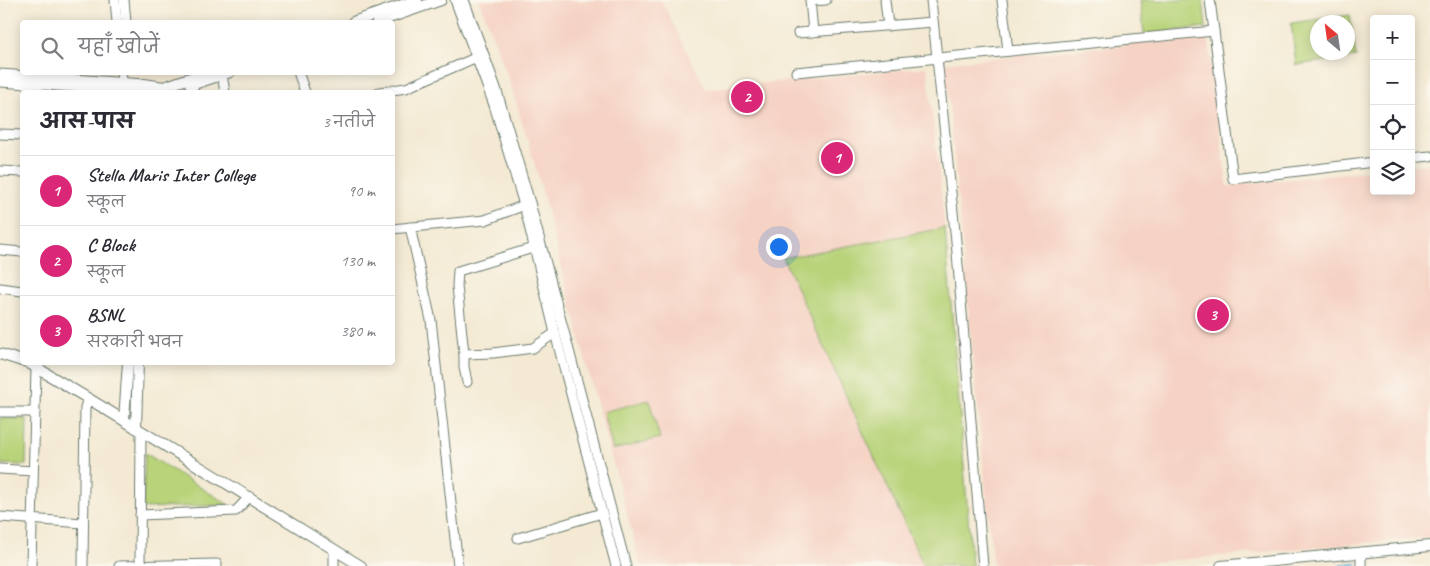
<!DOCTYPE html>
<html lang="hi">
<head>
<meta charset="utf-8">
<style>
  :root { --surface:#fff; --page:#f2f2f3; --text:#2b2b33; --muted:#7c7c81; --line:#e1e1e2; --accent:#db2777 }
  body { margin:0; font-family:Caveat,"Playpen Sans Deva",sans-serif; background:var(--page); color:var(--text) }
  .controls { position:absolute; right:15px; top:15px; display:grid; overflow:hidden; border-radius:5px; box-shadow:0 2px 12px #0003 }
  .controls button { width:45px; height:45px; display:grid; place-items:center; padding:0; border:0; border-bottom:1px solid var(--line); background:var(--surface); color:var(--text); font:25px sans-serif }
  .compass { position:absolute; left:1310px; top:15px; width:45px; height:45px; border-radius:50%; background:var(--surface); box-shadow:0 2px 12px #0003; rotate:331deg }
  .you { position:absolute; left:778px; top:246px; width:18px; height:18px; margin:-12px; border:4px solid #fff; border-radius:50%; background:#1a73e8; box-shadow:0 0 0 8px #1a73e833 }
  .badge { display:grid; place-items:center; width:32px; height:32px; border-radius:50%; background:var(--accent); color:#fff; font-size:16px; font-weight:700 }
  .pin { position:absolute; translate:-50% -50%; border:2px solid #fff; box-shadow:0 1px 5px #0006 }
  .list { margin:0; padding:0; list-style:none }
  h2 { display:flex; justify-content:space-between; align-items:center; height:65px; margin:0; padding:0 20px; font-size:21px }
  h2 small { font-size:16px; font-weight:400; color:var(--muted) }
  .list li { display:grid; grid-template-columns:32px 1fr auto; gap:15px; align-items:center; box-sizing:border-box; height:70px; padding:0 20px; border-top:1px solid var(--line) }
  .list b { display:block; font-size:19px; white-space:nowrap }
  .list p { margin:0; font-size:16px; white-space:nowrap; color:var(--muted) }
  .list em { font-size:16px; font-style:normal; color:var(--muted) }
  .icon { flex:none; width:28px; height:28px; fill:none; stroke:currentColor; stroke-width:2; stroke-linecap:round; stroke-linejoin:round }
  .map { position:relative; flex:none; width:1430px; height:566px; overflow:hidden }
  .search { position:absolute; background:var(--surface); box-shadow:0 2px 12px #0003; left:20px; top:20px; width:375px; height:55px; display:flex; align-items:center; gap:12px; box-sizing:border-box; padding:0 18px; border-radius:5px; color:var(--muted); font-size:19px }
  .panel { position:absolute; background:var(--surface); box-shadow:0 2px 12px #0003; left:20px; top:90px; width:375px; height:275px; border-radius:5px }
  .map>svg:first-child { display:block }
  .built { fill:#f5d2c3 }
  .park { fill:#b8d379; stroke:#6c8856; fill-rule:evenodd }
  .lines { fill:none; stroke-linecap:round; stroke-linejoin:round }
  .stream { stroke:#5bafd7; stroke-width:2.5 }
  .minor-casing { stroke:#6a7a6c; stroke-width:11 }
  .tertiary-casing { stroke:#6a7a6c; stroke-width:12 }
  .minor { stroke:#fff; stroke-width:9 }
  .tertiary { stroke:#fff; stroke-width:10 }
</style>
</head>
<body>
<div class="map">
<svg width="1430" height="566" viewBox="0 0 1430 566">
  <rect width="100%" height="100%" fill="#fbf7ec"/>
  <filter id="ink" filterUnits="userSpaceOnUse"><feTurbulence type="fractalNoise" baseFrequency=".02" numOctaves="2"/><feDisplacementMap in="SourceGraphic" scale="10" xChannelSelector="R" yChannelSelector="G"/><feConvolveMatrix kernelMatrix="1 2 1 2 8 2 1 2 1" color-interpolation-filters="sRGB"/></filter>
  <filter id="wash" filterUnits="userSpaceOnUse"><feTurbulence type="fractalNoise" baseFrequency=".0096" numOctaves="4" result="noise"/><feDisplacementMap in="SourceGraphic" scale="20" xChannelSelector="R" yChannelSelector="G"/><feGaussianBlur stdDeviation="1.12" result="paint"/><feColorMatrix in="noise" values="0 0 0 0 0 0 0 0 0 0 0 0 0 0 0 0 0 1.4 0 .05"/><feComposite in="paint" operator="in"/></filter>
  <g filter="url(#wash)">
    <rect width="100%" height="100%" fill="#f4ead4"/>
    <!-- built -->
    <g class="built">
      <path d="M479,0H661L706,89L927,67L945,228L783,258L924,566H641L588,371L539,179L510,82Z"/>
      <path d="M1208,36L1227,186L1374,170V191H1411V166L1430,164V537L1111,566H993L945,63Z"/>
    </g>
    <!-- park -->
    <g class="park">
      <path d="M1140,0H1203L1206,27L1144,34Z"/>
      <path d="M1350,15L1356,57L1296,65L1291,23ZM1318,22H1348V52H1318Z"/>
      <path d="M945,228L972,566H924L783,258Z"/>
      <path d="M649,400L660,438L613,450L603,412Z"/>
      <path d="M0,418L27,419L26,465L0,464Z"/>
      <path d="M145,453L229,505L143,508Z"/>
    </g>
    <g class="lines">
      <!-- stream -->
      <path class="stream" d="M1340,566L1356,564"/>
    </g>
  </g>
  <g filter="url(#ink)">
    <g class="lines">
      <!-- minor casing -->
      <g class="minor-casing">
        <g id="minor">
          <path d="M115,0L117,22"/>
          <path d="M124,0L126,22"/>
          <path d="M455,0L494,105L524,205L555,333L616,566"/>
          <path d="M464,0L496,88L530,203"/>
          <path d="M810,0L813,32"/>
          <path d="M885,0L888,26"/>
          <path d="M931,0L956,241L983,566"/>
          <path d="M1002,0L1008,51"/>
          <path d="M1210,0L1233,179L1374,162"/>
          <path d="M811,1L826,0"/>
          <path d="M798,33L933,22"/>
          <path d="M121,72L123,88"/>
          <path d="M298,72L305,92"/>
          <path d="M796,72L1214,31"/>
          <path d="M0,74L144,84"/>
          <path d="M222,75L225,92"/>
          <path d="M0,82L144,92"/>
          <path d="M190,85L194,92"/>
          <path d="M379,92L406,88L477,57"/>
          <path d="M0,134L22,135"/>
          <path d="M1411,158L1430,156"/>
          <path d="M0,171L22,172"/>
          <path d="M410,227L431,320L458,566"/>
          <path d="M392,229L485,220L530,203C561,324 595,445 626,566"/>
          <path d="M0,250L22,252"/>
          <path d="M0,288L22,291"/>
          <path d="M464,354L493,353L533,348L555,333"/>
          <path d="M467,382L464,367V354L457,286L458,271L533,248"/>
          <path d="M0,412H35"/>
          <path d="M0,469L33,471"/>
          <path d="M140,515L236,511L249,497"/>
          <path d="M0,517L83,523"/>
          <path d="M518,538L602,513"/>
          <path d="M31,566L36,368"/>
          <path d="M83,566L85,407L89,399"/>
          <path d="M119,566L217,564V566"/>
          <path d="M140,566L141,431"/>
          <path d="M334,566V550"/>
          <path d="M1361,566V552"/>
        </g>
      </g>
      <!-- tertiary casing -->
      <g class="tertiary-casing">
        <g id="tertiary">
          <path d="M353,22L417,0"/>
          <path d="M377,22L441,0"/>
          <path d="M197,83L230,72"/>
          <path d="M144,92V84L164,87L207,72"/>
          <path d="M0,354L22,361"/>
          <path d="M27,362L94,402L361,566"/>
          <path d="M124,420L128,362"/>
          <path d="M136,428L138,362"/>
          <path d="M1221,566L1430,546"/>
        </g>
      </g>
      <!-- minor -->
      <use href="#minor" class="minor"/>
      <!-- tertiary -->
      <use href="#tertiary" class="tertiary"/>
    </g>
  </g>
</svg>
<div class="controls">
<button>+</button>
<button>−</button>
<button><svg class="icon" aria-label="locate" viewBox="0 0 24 24"><circle cx="12" cy="12" r="6"/><path d="M12 2v4M12 18v4M2 12h4M18 12h4"/></svg></button>
<button><svg class="icon" aria-label="layers" viewBox="0 0 24 24"><path d="M12 4l9 5-9 5-9-5zM3 14l9 5 9-5"/></svg></button>
</div>
<svg class="compass" viewBox="-18 -18 36 36"><path d="M0-13l5 13h-10z" fill="#e53935"/><path d="M0 13l5-13h-10z" fill="#7c7c81"/></svg>
<div class="you"></div>
<div class="pin badge" style="left:837px;top:158px">1</div>
<div class="pin badge" style="left:747px;top:97px">2</div>
<div class="pin badge" style="left:1213px;top:315px">3</div>
<div class="search"><svg class="icon" aria-label="search" viewBox="0 0 24 24"><circle cx="10" cy="10" r="6"/><path d="M15 15l6 6"/></svg>यहाँ खोजें</div>
<section class="panel">
<h2>आस-पास<small>3 नतीजे</small></h2>
<ul class="list">
<li><span class="badge">1</span><div><b>Stella Maris Inter College</b><p>स्कूल</p></div><em>90 m</em></li>
<li><span class="badge">2</span><div><b>C Block</b><p>स्कूल</p></div><em>130 m</em></li>
<li><span class="badge">3</span><div><b>BSNL</b><p>सरकारी भवन</p></div><em>380 m</em></li>
</ul>
</section>
</div>
</body>
</html>
